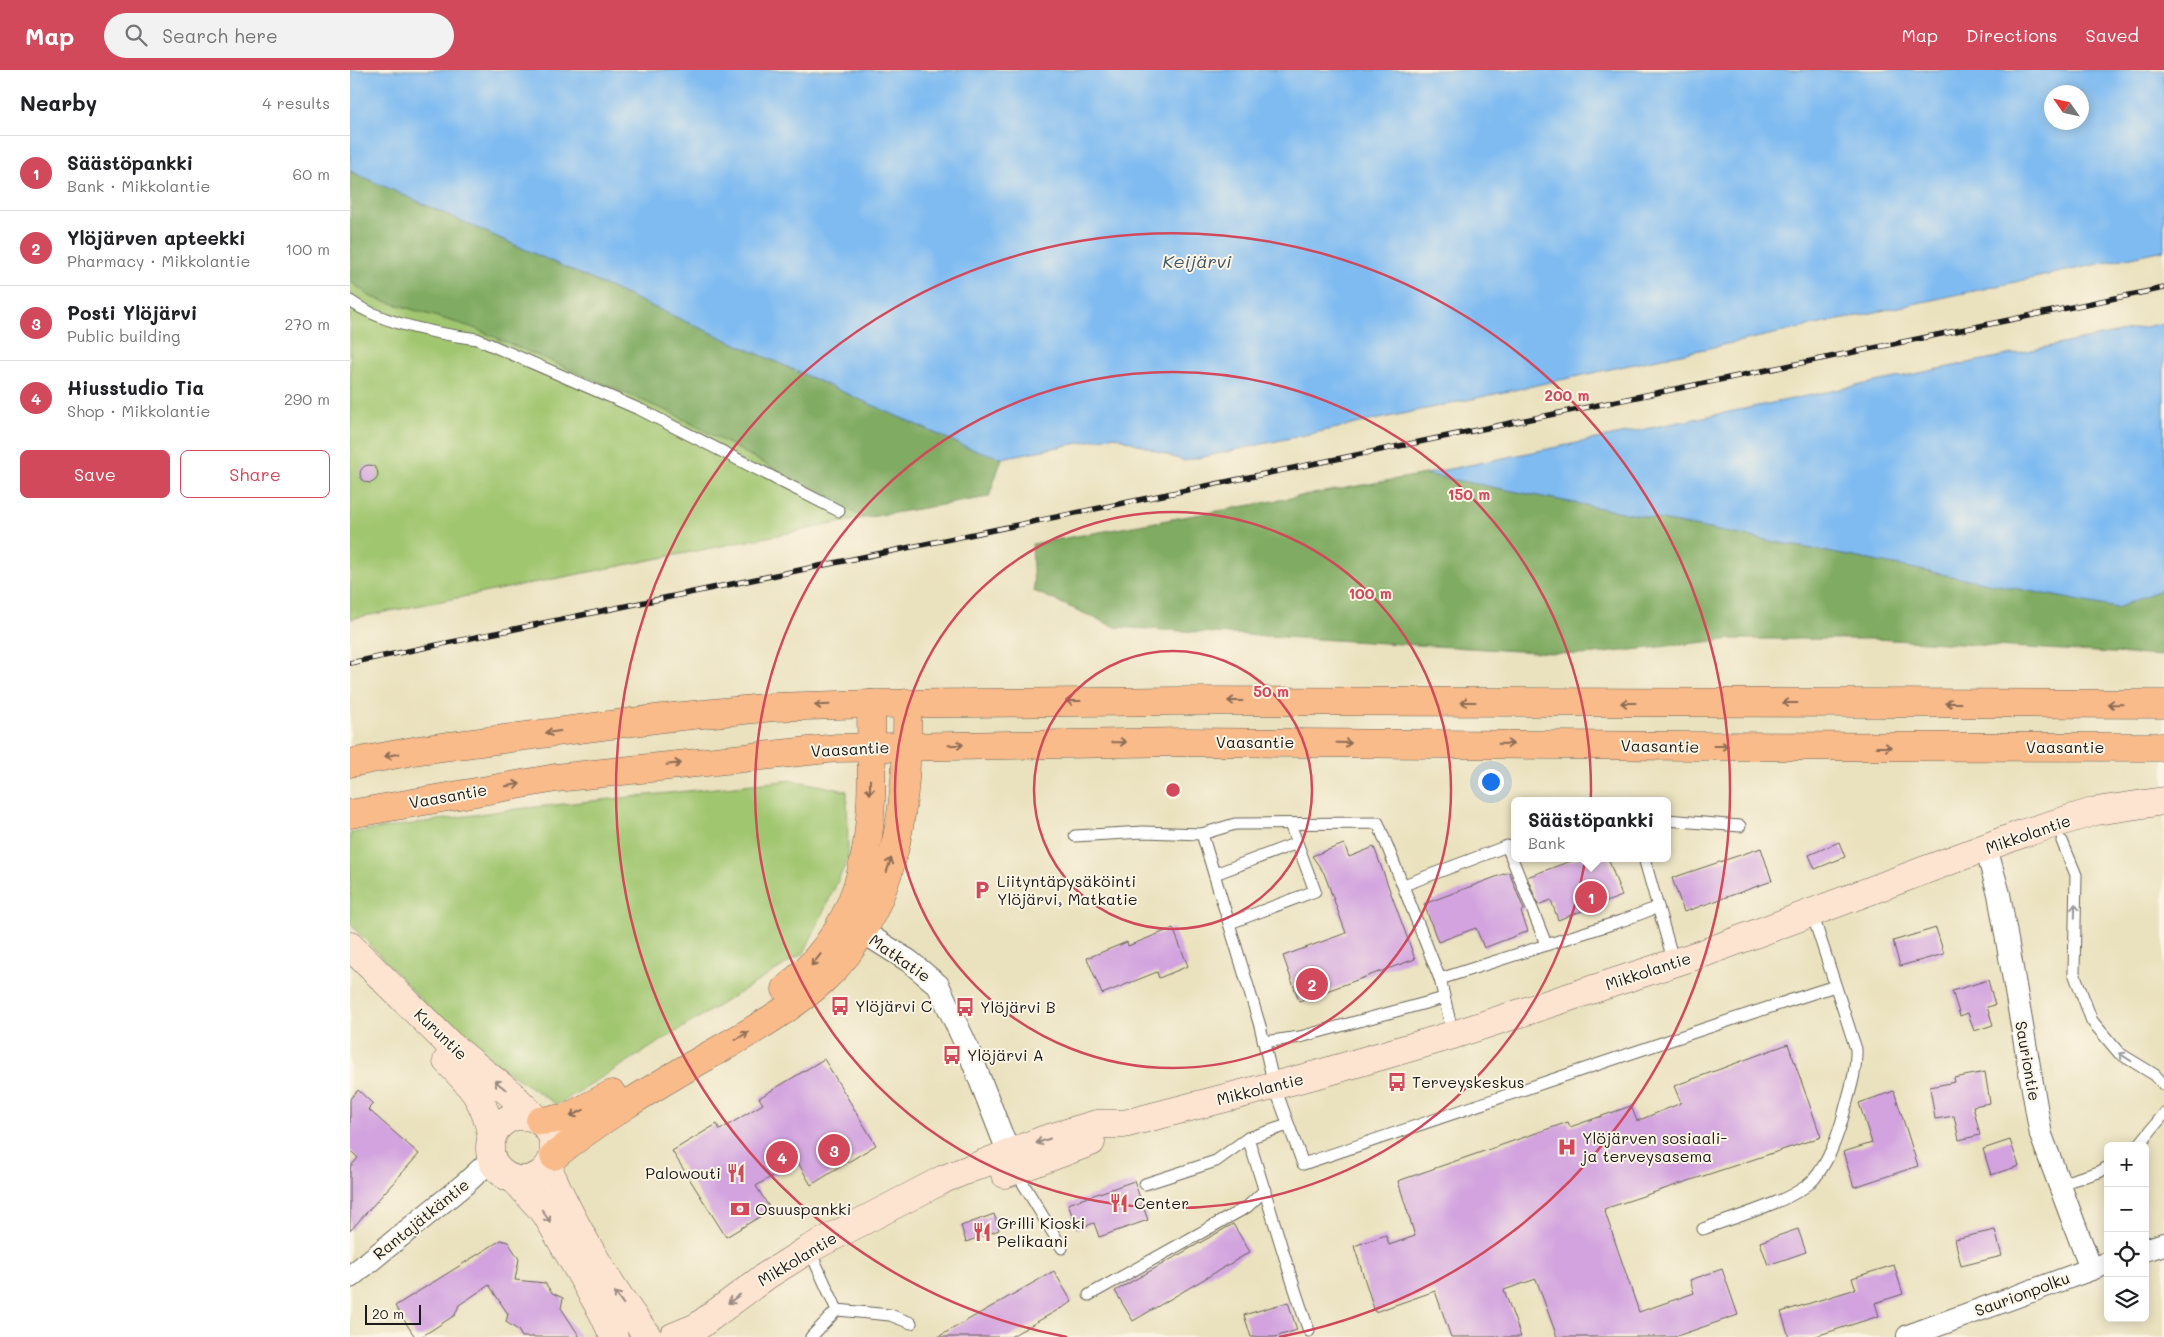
<!DOCTYPE html>
<html lang="en">
<head>
<meta charset="utf-8">
<style>
  :root { --surface:#fff; --page:#f2f2f2; --text:#202124; --muted:#757577; --line:#e0e0e0; --accent:#d1495b }
  body { margin:0; font-family:Mali,sans-serif; background:var(--page); color:var(--text) }
  .controls { position:absolute; right:15px; bottom:15px; display:grid; overflow:hidden; border-radius:8px; box-shadow:0 2px 12px #0003 }
  .controls button { width:45px; height:45px; display:grid; place-items:center; padding:0; border:0; border-bottom:1px solid var(--line); background:var(--surface); color:var(--text); font:25px sans-serif }
  .compass { position:absolute; left:1694px; top:15px; width:45px; height:45px; border-radius:50%; background:var(--surface); box-shadow:0 2px 12px #0003; rotate:304deg }
  .scale { position:absolute; left:15px; bottom:12px; width:56px; box-sizing:border-box; padding-left:5px; border:2px solid #1c1c1c; border-top:0; font-size:14px; line-height:18px; white-space:nowrap; color:#1c1c1c; -webkit-text-stroke:4px #fcf5e5; paint-order:stroke }
  .you { position:absolute; left:1140px; top:711px; width:18px; height:18px; margin:-12px; border:4px solid #fff; border-radius:50%; background:#1a73e8; box-shadow:0 0 0 8px #1a73e833 }
  .badge { display:grid; place-items:center; width:32px; height:32px; border-radius:50%; background:var(--accent); color:#fff; font-size:16px; font-weight:700 }
  .pin { position:absolute; translate:-50% -50%; border:2px solid #fff; box-shadow:0 1px 5px #0006 }
  .popup { position:absolute; left:1161px; top:727px; width:160px; height:65px; box-sizing:border-box; display:grid; place-content:center; border-radius:8px; background:var(--surface); filter:drop-shadow(0 1px 4px #0005); font-size:16px; white-space:nowrap; color:var(--muted) }
  .popup b { font-size:19px; color:var(--text) }
  .popup::after { content:''; position:absolute; left:50%; top:100%; margin-left:-10px; border:10px solid transparent; border-top-color:var(--surface) }
  .list { margin:0; padding:0; list-style:none }
  h2 { display:flex; justify-content:space-between; align-items:center; height:65px; margin:0; padding:0 20px; font-size:21px }
  h2 small { font-size:16px; font-weight:400; color:var(--muted) }
  .list li { display:grid; grid-template-columns:32px 1fr auto; gap:15px; align-items:center; box-sizing:border-box; height:75px; padding:0 20px; border-top:1px solid var(--line) }
  .list b { display:block; font-size:19px; white-space:nowrap }
  .list p { margin:0; font-size:16px; white-space:nowrap; color:var(--muted) }
  .list em { font-size:16px; font-style:normal; color:var(--muted) }
  .actions { display:flex; gap:10px; padding:15px 20px }
  .actions a { flex:1; padding:11px 0; border:1px solid var(--accent); border-radius:8px; text-align:center; font-size:18px; color:var(--accent) }
  .actions .main { background:var(--accent); color:#fff }
  .icon { flex:none; width:28px; height:28px; fill:none; stroke:currentColor; stroke-width:2; stroke-linecap:round; stroke-linejoin:round }
  .map { position:relative; flex:none; width:1814px; height:1267px; overflow:hidden }
  header { display:flex; align-items:center; gap:30px; box-sizing:border-box; height:70px; padding:0 25px; background:var(--accent); color:#fff }
  header strong { font-size:24px }
  nav { display:flex; gap:28px; margin-inline-start:auto; font-size:18px }
  .search { width:350px; height:45px; background:var(--page); display:flex; align-items:center; gap:12px; box-sizing:border-box; padding:0 18px; border-radius:28px; color:var(--muted); font-size:19px }
  main { display:flex }
  aside { flex:1; background:var(--surface) }
  .map>svg:first-child { display:block }
  .green { fill:#a1c670; stroke:#5e7146 }
  .forest { fill:#80ab62; stroke:#4e643f }
  .water { fill:#7fbbf1; stroke:#4e6c86; fill-rule:evenodd }
  .building { fill:#d2a3df }
  .lines { fill:none; stroke-linecap:round; stroke-linejoin:round }
  .lane-casing { stroke:#646155; stroke-width:13 }
  .street-casing { stroke:#646155; stroke-width:24 }
  .secondary-casing { stroke:#646155; stroke-width:29 }
  .highway-casing { stroke:#646155; stroke-width:29 }
  .lane { stroke:#fff; stroke-width:11 }
  .street { stroke:#fff; stroke-width:22 }
  .secondary { stroke:#fde4d1; stroke-width:28 }
  .highway { stroke:#fabb8b; stroke-width:28 }
  .rail-casing { stroke:#1c1c1c; stroke-width:5.5 }
  .rail { stroke:#fcf5e5; stroke-width:4; stroke-dasharray:11; stroke-linecap:butt }
  .oneway { stroke:#8b6c54 }
  .oneway2 { stroke:#999 }
  .oneway3 { stroke:#988a80 }
  .ring { fill:none; stroke:#d1495b; stroke-width:2.5 }
  .labels { text-anchor:middle; stroke-width:4; stroke-linejoin:round; paint-order:stroke }
  .street-label { font-size:16px; fill:#1c1c1c; stroke:#fcf5e5 }
  .poi-label { font-size:16px; fill:#1c1c1c; stroke:#fcf5e5; text-anchor:start }
  .water-label { font-size:18px; font-style:italic; fill:#3f5467; stroke:#fcf5e5 }
  .centre { fill:#d1495b; stroke:#fcf5e5; stroke-width:2.5 }
  .ring-label { font-size:15px; text-anchor:middle; font-weight:bold; fill:#d1495b; stroke:#fcf5e5; stroke-width:4; stroke-linejoin:round; paint-order:stroke }
</style>
</head>
<body>
<header>
<strong>Map</strong>
<div class="search"><svg class="icon" aria-label="search" viewBox="0 0 24 24"><circle cx="10" cy="10" r="6"/><path d="M15 15l6 6"/></svg>Search here</div>
<nav><a>Map</a><a>Directions</a><a>Saved</a></nav>
</header>
<main>
<aside>
<h2>Nearby<small>4 results</small></h2>
<ul class="list">
<li><span class="badge">1</span><div><b>Säästöpankki</b><p>Bank · Mikkolantie</p></div><em>60 m</em></li>
<li><span class="badge">2</span><div><b>Ylöjärven apteekki</b><p>Pharmacy · Mikkolantie</p></div><em>100 m</em></li>
<li><span class="badge">3</span><div><b>Posti Ylöjärvi</b><p>Public building</p></div><em>270 m</em></li>
<li><span class="badge">4</span><div><b>Hiusstudio Tia</b><p>Shop · Mikkolantie</p></div><em>290 m</em></li>
</ul>
<div class="actions"><a class="main">Save</a><a>Share</a></div>
</aside>
<div class="map">
<svg width="1814" height="1267" viewBox="0 0 1814 1267">
  <rect width="100%" height="100%" fill="#fcf5e5"/>
  <filter id="ink" filterUnits="userSpaceOnUse"><feTurbulence type="fractalNoise" baseFrequency=".02" numOctaves="2"/><feDisplacementMap in="SourceGraphic" scale="10" xChannelSelector="R" yChannelSelector="G"/><feConvolveMatrix kernelMatrix="1 2 1 2 8 2 1 2 1" color-interpolation-filters="sRGB"/></filter>
  <filter id="wash" filterUnits="userSpaceOnUse"><feTurbulence type="fractalNoise" baseFrequency=".0096" numOctaves="4" result="noise"/><feDisplacementMap in="SourceGraphic" scale="20" xChannelSelector="R" yChannelSelector="G"/><feGaussianBlur stdDeviation="1.12" result="paint"/><feColorMatrix in="noise" values="0 0 0 0 0 0 0 0 0 0 0 0 0 0 0 0 0 1.4 0 .05"/><feComposite in="paint" operator="in"/></filter>
  <g filter="url(#wash)">
    <rect width="100%" height="100%" fill="#eae1be"/>
    <!-- green -->
    <g class="green">
      <path d="M0,211L21,227L121,257L324,344L514,448L0,549Z"/>
      <path d="M442,710L497,721L498,789L454,883L207,1035L106,967L0,854V763L157,740Z"/>
    </g>
    <!-- forest -->
    <g class="forest">
      <path d="M0,101L616,377L652,388L639,427L514,448L324,344L121,257L21,227L0,211Z"/>
      <path d="M1075,404L1767,538L1814,518V586L1526,569H1383L1235,585L765,557L684,521L682,474Z"/>
    </g>
    <!-- water -->
    <g class="water">
      <path d="M0,0H1814V180L834,391L765,366L652,388L616,377L0,101ZM1702,22H1732V52H1702Z"/>
      <path d="M1814,253V518L1767,538L1075,404Z"/>
    </g>
    <g id="blocks">
      <!-- building -->
      <g class="building">
        <circle cx="19" cy="404" r="9"/>
        <path d="M1489,772L1495,787L1465,799L1459,785Z"/>
        <path d="M994,774L999,787L1024,777L1065,889L949,931L933,886L996,863L974,803L962,786Z"/>
        <path d="M1411,778L1422,811L1334,842L1322,808Z"/>
        <path d="M1229,788H1258L1272,826L1208,850L1201,830L1188,835L1177,807Z"/>
        <path d="M1159,802L1174,840L1171,842L1178,861L1134,878L1126,858L1088,872L1074,834Z"/>
        <path d="M823,858L838,896L809,908L807,902L752,924L737,888L777,872L778,876Z"/>
        <path d="M1586,858L1594,884L1550,896L1543,871Z"/>
        <path d="M1638,910L1645,935L1637,937L1643,955L1624,961L1618,943L1610,946L1602,921Z"/>
        <path d="M1438,974L1471,1067L1254,1139L1289,1242L1344,1223L1340,1210L1372,1199L1388,1245L1324,1267H1207L1186,1209L1154,1220L1171,1267H1101L1085,1221L1025,1242L1004,1176L1036,1165L1039,1175L1065,1166L1048,1111L1218,1052L1220,1057L1281,1036L1287,1051L1331,1033L1324,1016Z"/>
        <path d="M474,989L526,1075L461,1115L447,1091L406,1116L421,1140L376,1167L322,1081L367,1054L370,1060L413,1034L409,1028Z"/>
        <path d="M1635,1002L1640,1033L1623,1036L1630,1065L1609,1070L1604,1046L1585,1049L1580,1017L1605,1012L1604,1008Z"/>
        <path d="M8,1020L23,1034L18,1039L69,1084L0,1161V1097L8,1088L0,1080V1029Z"/>
        <path d="M1544,1021L1568,1096L1504,1117L1493,1082L1522,1073L1509,1033Z"/>
        <path d="M1660,1070L1669,1096L1641,1105L1633,1079Z"/>
        <path d="M784,1111L798,1150L749,1167L744,1153L727,1159L718,1134Z"/>
        <path d="M644,1144L649,1160L616,1172L611,1156Z"/>
        <path d="M883,1154L900,1182L783,1251L765,1221Z"/>
        <path d="M1448,1159L1456,1182L1418,1195L1410,1172Z"/>
        <path d="M1645,1160L1652,1186L1611,1196L1605,1169Z"/>
        <path d="M151,1170L158,1172L169,1189L165,1210L195,1213L202,1223L213,1228L211,1238L230,1267H172L168,1260L156,1252L158,1244L139,1215L109,1235L105,1245L71,1267H65L45,1236Z"/>
        <path d="M1544,1195L1553,1224L1525,1233L1529,1246L1463,1267H1439L1431,1242L1506,1219L1502,1208Z"/>
        <path d="M704,1201L722,1232L660,1267H588Z"/>
        <path d="M938,1232L947,1260L925,1267H901L894,1245Z"/>
      </g>
    </g>
  </g>
  <g filter="url(#ink)">
    <use href="#blocks" fill-opacity="0" stroke="#646155" stroke-width="1"/>
    <g class="lines">
      <!-- lane casing -->
      <g class="lane-casing">
        <g id="lane">
          <path d="M0,231C31,253 89,264 127,269L291,340L489,441"/>
          <path d="M1317,750L1390,756"/>
          <path d="M852,764L910,956L924,1015L953,1094C1130,1035 1307,973 1485,916"/>
          <path d="M725,766L793,762L852,764L885,754L1028,753L1090,909L1103,965"/>
          <path d="M1712,771L1726,805L1724,903L1742,951L1769,983L1805,1005L1814,1015"/>
          <path d="M1294,788L1324,893"/>
          <path d="M865,804L947,773"/>
          <path d="M1054,815L1157,776L1196,874"/>
          <path d="M880,853L965,821L940,754"/>
          <path d="M1090,909L1271,851L1308,837"/>
          <path d="M914,972L950,967L1094,928"/>
          <path d="M938,1055L898,1068C919,1132 936,1197 959,1261"/>
          <path d="M1788,1076L1814,1044"/>
          <path d="M665,1100L712,1178"/>
          <path d="M795,1114L866,1091L898,1068"/>
          <path d="M1709,1114L1749,1102L1758,1097"/>
          <path d="M1353,1159C1382,1148 1444,1131 1464,1109C1480,1090 1489,1063 1495,1039C1500,1020 1507,1000 1506,979L1462,843"/>
          <path d="M459,1179L487,1240L461,1267"/>
          <path d="M739,1225L897,1137L915,1120"/>
          <path d="M487,1240L540,1245L561,1253"/>
        </g>
      </g>
      <!-- street casing -->
      <g class="street-casing">
        <g id="street">
          <path d="M1636,778L1649,824L1691,1065L1741,1199"/>
          <path d="M497,852L559,891L588,915L618,979L665,1099"/>
          <path d="M1795,1180L1814,1174"/>
          <path d="M0,1207L116,1113L142,1089"/>
          <path d="M1558,1266L1758,1193"/>
        </g>
      </g>
      <!-- secondary casing -->
      <g class="secondary-casing">
        <g id="secondary">
          <path d="M0,876L100,975L162,1025L185,1048"/>
          <path d="M97,991C123,1017 135,1030 142,1068"/>
          <circle cx="172" cy="1078" r="32"/>
          <path d="M198,1098C226,1161 257,1212 298,1267"/>
          <path d="M655,1104L741,1072"/>
          <path d="M165,1110L196,1144L253,1243L264,1267"/>
          <path d="M323,1267L347,1257L416,1206L459,1179L594,1109L693,1070L747,1054H774L969,1004L1103,965L1354,883L1674,763L1746,741L1814,731"/>
        </g>
      </g>
      <!-- highway casing -->
      <g class="highway-casing">
        <g id="highway">
          <path d="M0,693L69,680L313,648L424,637L521,634L830,631L1814,634"/>
          <path d="M0,744L206,708L487,678L832,672L1343,676L1814,677"/>
          <path d="M436,919C531,838 522,747 521,634"/>
          <path d="M190,1051L216,1048L262,1024"/>
          <path d="M204,1086C249,1050 299,1020 349,991C391,967 437,943 473,910C548,842 559,728 557,633"/>
        </g>
      </g>
      <!-- lane -->
      <use href="#lane" class="lane"/>
      <!-- street -->
      <use href="#street" class="street"/>
      <!-- secondary -->
      <use href="#secondary" class="secondary"/>
      <!-- highway -->
      <use href="#highway" class="highway"/>
      <!-- rail casing -->
      <g class="rail-casing">
        <path id="rail" d="M0,593L1814,218"/>
      </g>
      <!-- rail -->
      <use href="#rail" class="rail"/>
    </g>
    <!-- one-way arrows -->
    <defs><path id="oneway-shaft" d="M-6 0H5M1.5-3L5.5 0L1.5 3" fill="none" stroke-width="1.6" stroke-linecap="round" stroke-linejoin="round" transform="scale(1.25)"/></defs>
    <g class="oneway">
      <use href="#oneway-shaft" transform="translate(723 631) rotate(180)"/>
      <use href="#oneway-shaft" transform="translate(885 631) rotate(-180)"/>
      <use href="#oneway-shaft" transform="translate(1118 632) rotate(-180)"/>
      <use href="#oneway-shaft" transform="translate(1278 633) rotate(180)"/>
      <use href="#oneway-shaft" transform="translate(1440 633) rotate(-180)"/>
      <use href="#oneway-shaft" transform="translate(1603 633) rotate(-180)"/>
      <use href="#oneway-shaft" transform="translate(1765 634) rotate(-179)"/>
      <use href="#oneway-shaft" transform="translate(472 635) rotate(178)"/>
      <use href="#oneway-shaft" transform="translate(203 662) rotate(172)"/>
      <use href="#oneway-shaft" transform="translate(769 672) rotate(-1)"/>
      <use href="#oneway-shaft" transform="translate(994 673) rotate(1)"/>
      <use href="#oneway-shaft" transform="translate(1156 674) rotate(1)"/>
      <use href="#oneway-shaft" transform="translate(606 675) rotate(-2)"/>
      <use href="#oneway-shaft" transform="translate(1371 676)"/>
      <use href="#oneway-shaft" transform="translate(1534 677)"/>
      <use href="#oneway-shaft" transform="translate(42 685) rotate(169)"/>
      <use href="#oneway-shaft" transform="translate(324 694) rotate(-6)"/>
      <use href="#oneway-shaft" transform="translate(163 715) rotate(-9)"/>
      <use href="#oneway-shaft" transform="translate(520 717) rotate(90)"/>
      <use href="#oneway-shaft" transform="translate(539 795) rotate(-72)"/>
      <use href="#oneway-shaft" transform="translate(466 890) rotate(129)"/>
      <use href="#oneway-shaft" transform="translate(392 966) rotate(-32)"/>
      <use href="#oneway-shaft" transform="translate(227 1043) rotate(156)"/>
    </g>
    <g class="oneway2">
      <use href="#oneway-shaft" transform="translate(1725 841) rotate(-89)"/>
      <use href="#oneway-shaft" transform="translate(1775 987) rotate(-147)"/>
    </g>
    <g class="oneway3">
      <use href="#oneway-shaft" transform="translate(150 1015) rotate(-141)"/>
      <use href="#oneway-shaft" transform="translate(693 1071) rotate(161)"/>
      <use href="#oneway-shaft" transform="translate(196 1146) rotate(57)"/>
      <use href="#oneway-shaft" transform="translate(269 1228) rotate(-125)"/>
      <use href="#oneway-shaft" transform="translate(384 1229) rotate(144)"/>
    </g>
  </g>
  <!-- distance rings -->
  <g class="ring">
    <circle cx="823" cy="720" r="139"/>
    <circle cx="823" cy="720" r="278"/>
    <circle cx="823" cy="720" r="418"/>
    <path d="M717 1267A557 557 0 1 1 929 1267"/>
  </g>
  <!-- icons -->
  <defs>
    <g id="parking-bare" transform="scale(1.5)"><path d="M-3.5-5.5H1a3.5 3.5 0 0 1 0 7H-1V5.5H-3.5ZM-1-3.4V-.6H.8a1.4 1.4 0 0 0 0-2.8Z" fill="#d1495b" stroke="#fcf5e5" stroke-width="2.5" paint-order="stroke"/></g>
    <g id="bus-bare" transform="scale(1.5)"><path d="M-5-6H5V4H4V6H2V4H-2V6H-4V4H-5ZM-3.5-4V0h7V-4ZM-3.5 1.2v1.5H-2V1.2ZM2 1.2v1.5H3.5V1.2Z" fill="#d1495b" stroke="#fcf5e5" stroke-width="2.5" paint-order="stroke"/></g>
    <g id="hospital-bare" transform="scale(1.5)"><path d="M-5-5h3v3.5h4V-5h3V5h-3V1.5h-4V5h-3Z" fill="#d1495b" stroke="#fcf5e5" stroke-width="2.5" paint-order="stroke"/></g>
    <g id="restaurant-bare" transform="scale(1.5)"><path d="M-5-6h1v4h1v-4h1v4h1v-4h1v5L-1.5 .5V6h-2V.5L-5-1ZM5-6V6H3V1.5H1.5Q1.5-4 5-6Z" fill="#d1495b" stroke="#fcf5e5" stroke-width="2.5" paint-order="stroke"/></g>
    <g id="bank-bare" transform="scale(1.5)"><path d="M-6-4H6V4H-6ZM0-2.3a2.3 2.3 0 1 0 0 4.6a2.3 2.3 0 1 0 0-4.6Z" fill="#d1495b" stroke="#fcf5e5" stroke-width="2.5" paint-order="stroke"/></g>
  </defs>
  <g fill-rule="evenodd">
    <use href="#parking-bare" x="632" y="820"/>
    <use href="#bus-bare" x="490" y="936"/>
    <use href="#bus-bare" x="615" y="937"/>
    <use href="#bus-bare" x="602" y="985"/>
    <use href="#bus-bare" x="1047" y="1012"/>
    <use href="#hospital-bare" x="1217" y="1077"/>
    <use href="#restaurant-bare" x="386" y="1103"/>
    <use href="#restaurant-bare" x="769" y="1133"/>
    <use href="#bank-bare" x="390" y="1139"/>
    <use href="#restaurant-bare" x="632" y="1162"/>
  </g>
  <g class="labels">
    <!-- street labels -->
    <g class="street-label">
      <text x="905" y="678">Vaasantie</text>
      <text transform="translate(1310 676) rotate(1)" y="6">Vaasantie</text>
      <text x="1715" y="683">Vaasantie</text>
      <text transform="translate(500 679) rotate(-3)" y="6">Vaasantie</text>
      <text transform="translate(98 726) rotate(-10)" y="6">Vaasantie</text>
      <text transform="translate(1678 764) rotate(-19)" y="6">Mikkolantie</text>
      <text transform="translate(550 888) rotate(35)" y="6">Matkatie</text>
      <text transform="translate(1298 901) rotate(-18)" y="6">Mikkolantie</text>
      <text transform="translate(91 964) rotate(44)" y="6">Kuruntie</text>
      <text transform="translate(1678 991) rotate(80)" y="6">Sauriontie</text>
      <text transform="translate(910 1019) rotate(-14)" y="6">Mikkolantie</text>
      <text transform="translate(71 1149) rotate(-39)" y="6">Rantajätkäntie</text>
      <text transform="translate(447 1189) rotate(-31)" y="6">Mikkolantie</text>
      <text transform="translate(1672 1224) rotate(-20)" y="6">Saurionpolku</text>
    </g>
    <!-- poi labels -->
    <g class="poi-label">
      <text x="647" y="817">Liityntäpysäköinti<tspan x="647" dy="18">Ylöjärvi, Matkatie</tspan></text>
      <text x="505" y="942">Ylöjärvi C</text>
      <text x="630" y="943">Ylöjärvi B</text>
      <text x="617" y="991">Ylöjärvi A</text>
      <text x="1062" y="1018">Terveyskeskus</text>
      <text x="1232" y="1074">Ylöjärven sosiaali-<tspan x="1232" dy="18">ja terveysasema</tspan></text>
      <text x="371" y="1109" text-anchor="end">Palowouti</text>
      <text x="784" y="1139">Center</text>
      <text x="405" y="1145">Osuuspankki</text>
      <text x="647" y="1159">Grilli Kioski<tspan x="647" dy="18">Pelikaani</tspan></text>
    </g>
    <!-- water labels -->
    <g class="water-label">
      <text x="847" y="198">Keijärvi</text>
    </g>
  </g>
  <circle cx="823" cy="720" r="8" class="centre"/>
  <g class="ring-label">
    <text x="1217" y="331">200 m</text>
    <text x="1119" y="430">150 m</text>
    <text x="1020" y="529">100 m</text>
    <text x="921" y="627">50 m</text>
  </g>
</svg>
<div class="controls">
<button>+</button>
<button>−</button>
<button><svg class="icon" aria-label="locate" viewBox="0 0 24 24"><circle cx="12" cy="12" r="6"/><path d="M12 2v4M12 18v4M2 12h4M18 12h4"/></svg></button>
<button><svg class="icon" aria-label="layers" viewBox="0 0 24 24"><path d="M12 4l9 5-9 5-9-5zM3 14l9 5 9-5"/></svg></button>
</div>
<svg class="compass" viewBox="-18 -18 36 36"><path d="M0-13l5 13h-10z" fill="#e53935"/><path d="M0 13l5-13h-10z" fill="#757577"/></svg>
<div class="scale">20 m</div>
<div class="you"></div>
<div class="pin badge" style="left:1241px;top:827px">1</div>
<div class="popup"><b>Säästöpankki</b>Bank</div>
<div class="pin badge" style="left:962px;top:914px">2</div>
<div class="pin badge" style="left:484px;top:1080px">3</div>
<div class="pin badge" style="left:432px;top:1087px">4</div>
</div>
</main>
</body>
</html>
